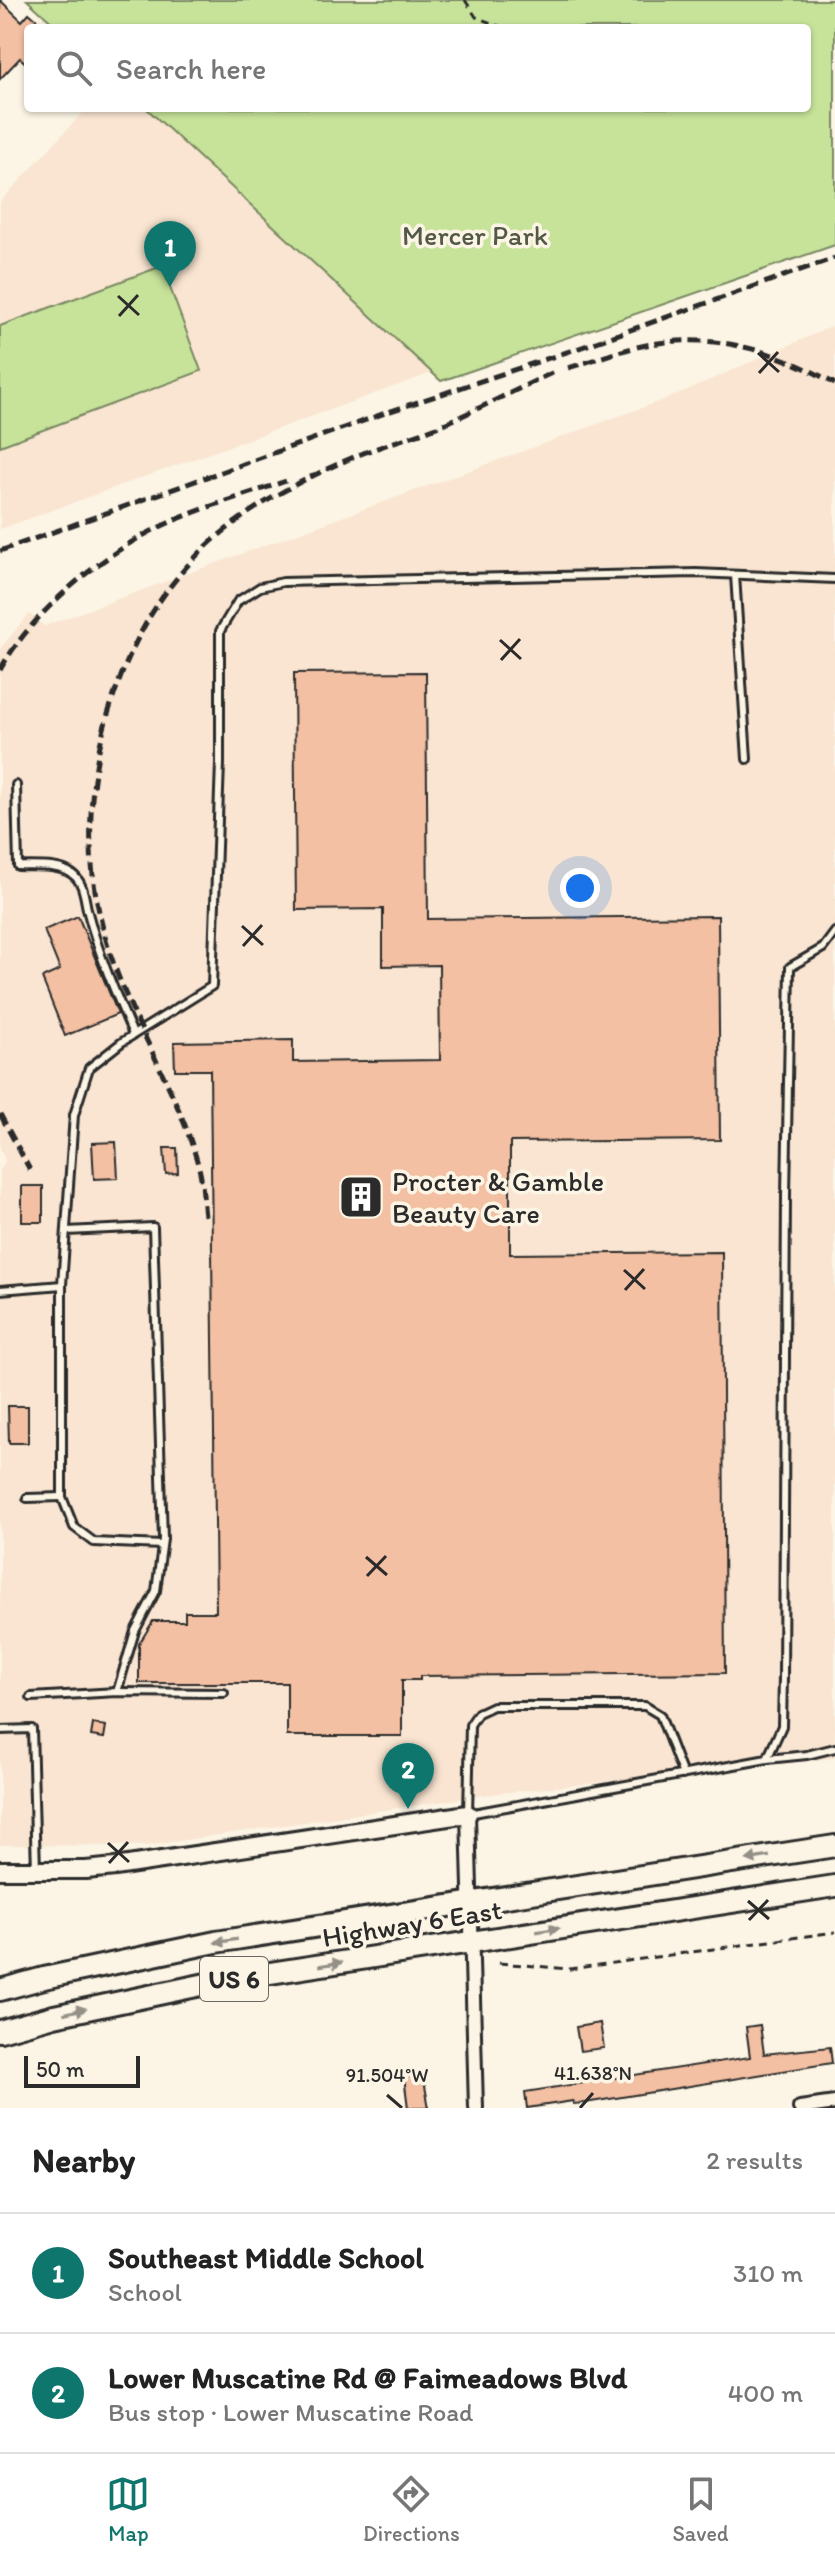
<!DOCTYPE html>
<html lang="en">
<head>
<meta charset="utf-8">
<style>
  :root { --surface:#fff; --page:#f6f6f6; --text:#222; --muted:#767676; --line:#e0e0e0; --accent:#0f766e }
  body { margin:0; font-family:Itim,sans-serif; background:var(--page); color:var(--text) }
  .scale { position:absolute; left:24px; bottom:20px; width:116px; box-sizing:border-box; padding-left:8px; border:4px solid #2b2b2b; border-top:0; font-size:22px; line-height:28px; white-space:nowrap; color:#2b2b2b; -webkit-text-stroke:6px #fcf5e5; paint-order:stroke }
  .you { position:absolute; left:580px; top:888px; width:28px; height:28px; margin:-20px; border:6px solid #fff; border-radius:50%; background:#1a73e8; box-shadow:0 0 0 12px #1a73e833 }
  .badge { display:grid; place-items:center; width:52px; height:52px; border-radius:50%; background:var(--accent); color:#fff; font-size:26px; font-weight:700 }
  .pin { position:absolute; translate:-50% -66px; filter:drop-shadow(0 2px 4px #0008) }
  .pin::after { content:''; position:absolute; top:42px; width:28px; height:24px; background:inherit; clip-path:polygon(0 0,100% 0,50% 100%) }
  .list { margin:0; padding:0; list-style:none }
  h2 { display:flex; justify-content:space-between; align-items:center; height:104px; margin:0; padding:0 32px; font-size:34px }
  h2 small { font-size:26px; font-weight:400; color:var(--muted) }
  .list li { display:grid; grid-template-columns:52px 1fr auto; gap:24px; align-items:center; box-sizing:border-box; height:120px; padding:0 32px; border-top:2px solid var(--line) }
  .list b { display:block; font-size:30px; white-space:nowrap }
  .list p { margin:0; font-size:26px; white-space:nowrap; color:var(--muted) }
  .list em { font-size:26px; font-style:normal; color:var(--muted) }
  .icon { flex:none; width:44px; height:44px; fill:none; stroke:currentColor; stroke-width:2; stroke-linecap:round; stroke-linejoin:round }
  .map { position:relative; flex:none; width:835px; height:2108px; overflow:hidden }
  .search { position:absolute; background:var(--surface); box-shadow:0 2px 6px #0004; left:24px; right:24px; top:24px; height:88px; display:flex; align-items:center; gap:20px; box-sizing:border-box; padding:0 28px; border-radius:8px; color:var(--muted); font-size:30px }
  .sheet { height:344px; background:var(--surface) }
  nav { display:flex; justify-content:space-around; align-items:center; box-sizing:border-box; height:112px; border-top:2px solid var(--line); background:var(--surface); font-size:22px; color:var(--muted) }
  nav a { display:grid; justify-items:center; gap:4px }
  nav .on { color:var(--accent) }
  .map>svg:first-child { display:block }
  .built { fill:#f9e5d1 }
  .green { fill:#c7e39a; stroke:#798762; stroke-width:2 }
  .building { fill:#f3c0a3; stroke:#2b2b2b; stroke-width:2 }
  .lines { fill:none; stroke-linecap:round; stroke-linejoin:round }
  .service-casing { stroke:#2b2b2b; stroke-width:12 }
  .minor-casing { stroke:#2b2b2b; stroke-width:18 }
  .tertiary-casing { stroke:#2b2b2b; stroke-width:22 }
  .primary-casing { stroke:#2b2b2b; stroke-width:26 }
  .path { stroke:#2b2b2b; stroke-width:3; stroke-dasharray:8 6; stroke-linecap:butt }
  .service { stroke:#fcf5e5; stroke-width:6 }
  .minor { stroke:#fcf5e5; stroke-width:12 }
  .tertiary { stroke:#fcf5e5; stroke-width:16 }
  .primary { stroke:#fcf5e5; stroke-width:20 }
  .rail { stroke:#2b2b2b; stroke-width:5; stroke-dasharray:12 6; stroke-linecap:butt }
  .oneway { fill:#949088 }
  .ticks { fill:none; stroke:#2b2b2b; stroke-width:3 }
  .labels { text-anchor:middle; stroke-width:7; stroke-linejoin:round; paint-order:stroke }
  .shield { fill:#fcf5e5; stroke:#6a6863; stroke-width:2 }
  .shield-label { font-size:26px; font-weight:bold; fill:#2b2b2b }
  .park-label { font-size:28px; fill:#525947; stroke:#fcf5e5 }
  .poi-label { font-size:28px; fill:#2b2b2b; stroke:#fcf5e5; text-anchor:start }
  .street-label { font-size:28px; fill:#2b2b2b; stroke:#fcf5e5 }
  .ticks-label { font-size:20px; text-anchor:middle; fill:#2b2b2b; stroke:#fcf5e5; stroke-width:7; stroke-linejoin:round; paint-order:stroke }
</style>
</head>
<body>
<div class="map">
<svg width="835" height="2108" viewBox="0 0 835 2108">
  <rect width="100%" height="100%" fill="#fcf5e5"/>
  <filter id="ink" filterUnits="userSpaceOnUse"><feTurbulence type="fractalNoise" baseFrequency=".0125" numOctaves="2"/><feDisplacementMap in="SourceGraphic" scale="16" xChannelSelector="R" yChannelSelector="G"/><feConvolveMatrix kernelMatrix="1 2 1 2 8 2 1 2 1" color-interpolation-filters="sRGB"/></filter>
  <g filter="url(#ink)">
    <!-- built -->
    <g class="built">
      <path d="M87,108H146L432,373L0,529V202Z"/>
      <path d="M835,325V1758L498,1793L146,1846L0,1845V1171L5,1161L0,1147V649L29,614L44,626L674,396Z"/>
    </g>
    <!-- green -->
    <g class="green">
      <path d="M27,0H835V245L441,381L146,108H807V28H58Z"/>
      <path d="M162,266L201,371L0,446V326Z"/>
    </g>
    <!-- building -->
    <g class="building">
      <path d="M0,0L22,21L29,13L46,28H28V65L20,58L0,79Z"/>
      <path d="M426,672L428,919L718,916L720,1140L510,1142V1254L722,1252L725,1673L420,1676V1680H402V1736H287V1683H139V1644L153,1621H185V1612H216L210,1070H175L174,1042L293,1040V1062L440,1060L439,965L383,966V909L296,910L294,673Z"/>
      <path d="M78,916L118,1014L65,1036L42,978L60,970L44,930Z"/>
      <path d="M116,1142L118,1178L94,1179L92,1143Z"/>
      <path d="M164,1148H177L178,1173L166,1174Z"/>
      <rect x="22" y="1186" width="21" height="36"/>
      <path d="M8,1406H28V1443H9Z"/>
      <path d="M93,1724L106,1726L104,1738L91,1736Z"/>
      <path d="M600,2023L604,2048L580,2051L576,2027Z"/>
      <path d="M760,2025L764,2054L830,2047L832,2063L585,2103L573,2104V2101L527,2108L525,2092L750,2057L746,2027Z"/>
      <path d="M423,2075L429,2108H408L404,2077Z"/>
    </g>
    <g class="lines">
      <!-- service casing -->
      <g class="service-casing">
        <g id="service">
          <path d="M735,575L747,759"/>
          <path d="M16,785L18,866C35,867 58,864 72,874C85,883 84,899 88,913C99,955 116,995 133,1034"/>
          <path d="M66,1231L153,1227L163,1539L156,1591L135,1631L117,1692"/>
          <path d="M0,1290L62,1285"/>
          <path d="M27,1498L62,1497"/>
          <path d="M162,1545L94,1542L74,1527L62,1497V1285L74,1115L89,1068L122,1042L212,986L220,763V631L238,601L260,587L283,582L696,573L835,579"/>
          <path d="M31,1697L117,1692L224,1693"/>
          <path d="M0,1730L32,1729L36,1870"/>
          <path d="M767,1759L807,1755L835,1748"/>
          <path d="M683,1775L660,1715L645,1706H493L478,1713L470,1725L468,1814L767,1759L782,1726L783,1677L786,1196L790,967L823,948L835,932"/>
        </g>
      </g>
      <!-- minor casing -->
      <g class="minor-casing">
        <g id="minor">
          <path d="M468,1814L476,2108"/>
          <path d="M800,2108L835,2103"/>
        </g>
      </g>
      <!-- tertiary casing -->
      <g class="tertiary-casing">
        <path id="tertiary" d="M0,1870H86L115,1867L468,1814"/>
      </g>
      <!-- primary casing -->
      <g class="primary-casing">
        <g id="primary">
          <path d="M0,1990L44,1978L216,1942L835,1846"/>
          <path d="M0,2031L54,2016L225,1980L835,1886"/>
        </g>
      </g>
      <!-- path -->
      <g class="path">
        <path d="M465,0L476,17L504,28"/>
        <path d="M499,1963L570,1969L835,1932"/>
      </g>
      <!-- service -->
      <use href="#service" class="service"/>
      <!-- minor -->
      <use href="#minor" class="minor"/>
      <!-- tertiary -->
      <use href="#tertiary" class="tertiary"/>
      <!-- primary -->
      <use href="#primary" class="primary"/>
      <!-- rail -->
      <g class="rail">
        <path d="M568,368C595,360 623,349 651,344C716,333 779,351 835,384"/>
        <path d="M0,551L391,411L582,347L835,258"/>
        <path d="M0,670C33,611 103,553 164,525C203,507 246,495 286,481"/>
        <path d="M0,1114L30,1170"/>
        <path d="M205,1216C203,1200 203,1183 199,1168C177,1085 125,1014 104,932C84,860 87,782 109,711C152,571 230,509 361,454C389,443 419,435 446,423C483,407 519,388 556,371"/>
      </g>
    </g>
    <!-- one-way arrows -->
    <defs><path id="oneway-solid" d="M-6-.8H1V-3.2L6.5 0L1 3.2V.8H-6Z" transform="scale(2)"/></defs>
    <g class="oneway">
      <use href="#oneway-solid" transform="translate(758 1858) rotate(171)"/>
      <use href="#oneway-solid" transform="translate(548 1930) rotate(-9)"/>
      <use href="#oneway-solid" transform="translate(226 1941) rotate(171)"/>
      <use href="#oneway-solid" transform="translate(331 1964) rotate(-9)"/>
      <use href="#oneway-solid" transform="translate(75 2011) rotate(-13)"/>
    </g>
  </g>
  <!-- ticks -->
  <path class="ticks" d="M118,296L139,315M119,316L138,295M758,353L779,372M759,373L778,352M500,640L521,659M501,660L520,639M242,926L263,945M243,946L262,925M624,1270L645,1289M625,1290L644,1269M366,1557L387,1575M367,1576L386,1556M108,1843L129,1862M109,1863L128,1842M748,1901L769,1919M749,1920L768,1900M387,2095L402,2108M580,2108L593,2093"/>
  <!-- icons -->
  <defs>
    <g id="building-square" transform="scale(2.3)"><rect x="-9" y="-9" width="18" height="18" rx="4" fill="#2b2b2b" stroke="#fcf5e5"/><path d="M-4-6H4V6H1V3H-1V6H-4ZM-2.5-4.3h1.7v1.8h-1.7ZM.8-4.3h1.7v1.8H.8ZM-2.5-1h1.7V.8h-1.7ZM.8-1h1.7V.8H.8Z" fill="#fff"/></g>
  </defs>
  <g fill-rule="evenodd">
    <use href="#building-square" x="361" y="1197"/>
  </g>
  <g class="labels">
    <!-- shield labels -->
    <rect class="shield" x="200" y="1957" width="68" height="44" rx="6"/>
    <g class="shield-label">
      <text x="234" y="1988">US 6</text>
    </g>
    <!-- park labels -->
    <g class="park-label">
      <text x="475" y="245">Mercer Park</text>
    </g>
    <!-- poi labels -->
    <g class="poi-label">
      <text x="392" y="1191">Procter &amp; Gamble<tspan x="392" dy="32">Beauty Care</tspan></text>
    </g>
    <!-- street labels -->
    <g class="street-label">
      <text transform="translate(412 1923) rotate(-9)" y="10">Highway 6 East</text>
    </g>
  </g>
  <g class="ticks-label">
    <text x="593" y="2080">41.638°N</text>
    <text x="387" y="2082">91.504°W</text>
  </g>
</svg>
<div class="scale">50 m</div>
<div class="you"></div>
<div class="pin badge" style="left:170px;top:287px">1</div>
<div class="pin badge" style="left:408px;top:1809px">2</div>
<div class="search"><svg class="icon" aria-label="search" viewBox="0 0 24 24"><circle cx="10" cy="10" r="6"/><path d="M15 15l6 6"/></svg>Search here</div>
</div>
<section class="sheet">
<h2>Nearby<small>2 results</small></h2>
<ul class="list">
<li><span class="badge">1</span><div><b>Southeast Middle School</b><p>School</p></div><em>310 m</em></li>
<li><span class="badge">2</span><div><b>Lower Muscatine Rd @ Faimeadows Blvd</b><p>Bus stop · Lower Muscatine Road</p></div><em>400 m</em></li>
</ul>
</section>
<nav>
<a class="on"><svg class="icon" aria-label="map" viewBox="0 0 24 24"><path d="M3 6l6-2 6 2 6-2v14l-6 2-6-2-6 2zM9 4v14M15 6v14"/></svg>Map</a>
<a><svg class="icon" aria-label="directions" viewBox="0 0 24 24"><path d="M12 3l9 9-9 9-9-9zM9 14v-3h6M13 9l2 2-2 2"/></svg>Directions</a>
<a><svg class="icon" aria-label="saved" viewBox="0 0 24 24"><path d="M7 4h10v16l-5-4-5 4z"/></svg>Saved</a>
</nav>
</body>
</html>
